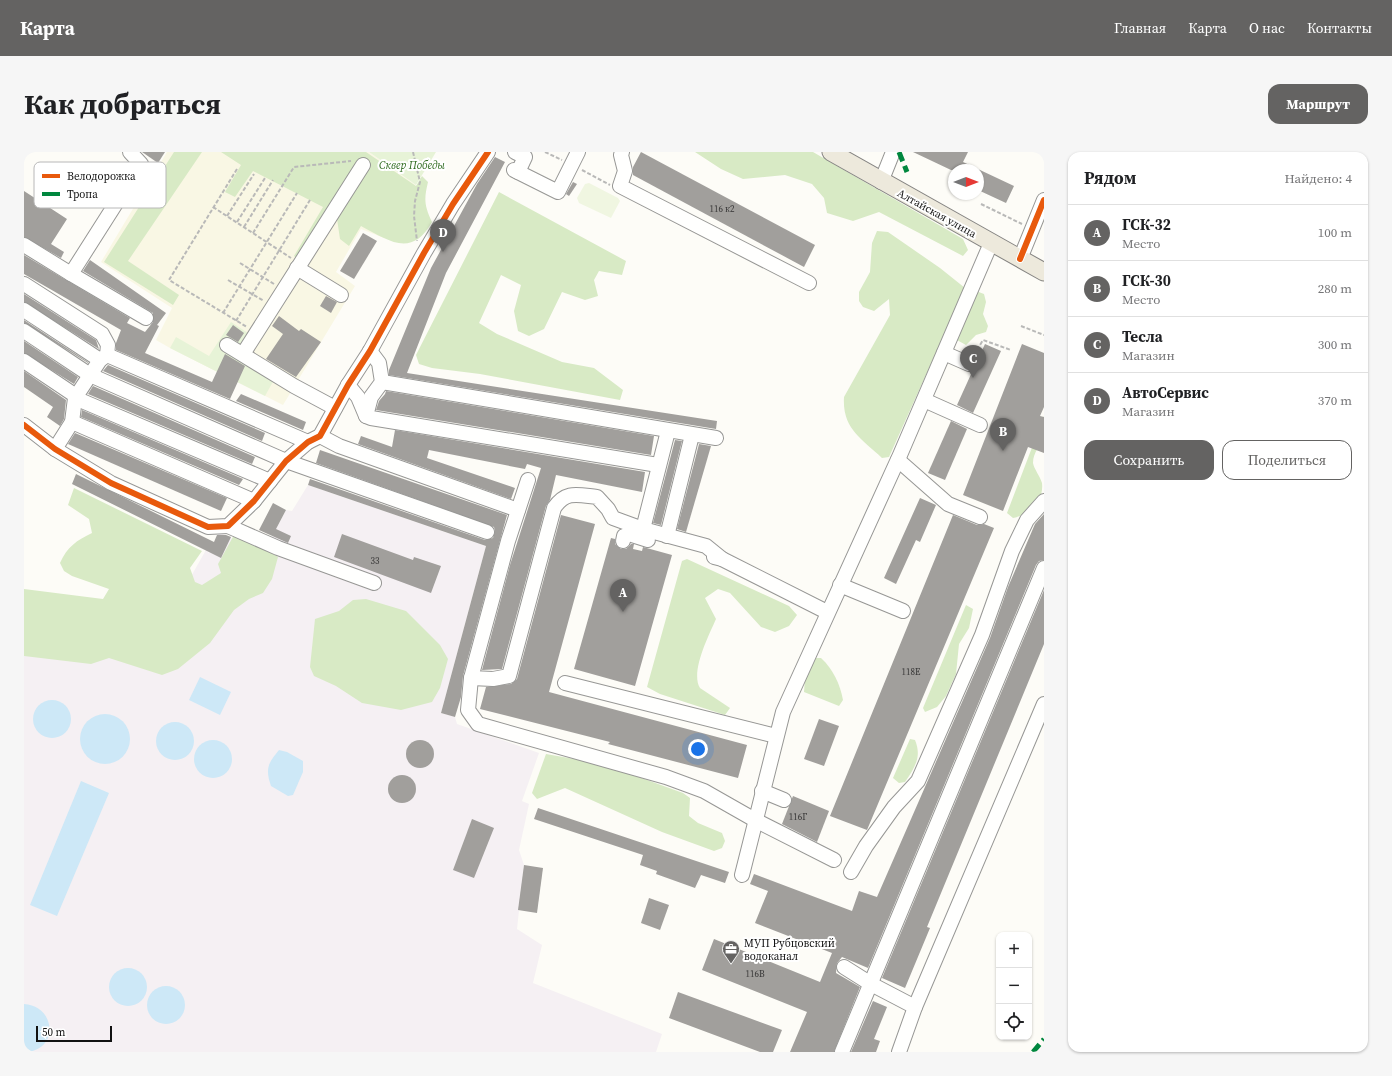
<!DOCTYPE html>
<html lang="ru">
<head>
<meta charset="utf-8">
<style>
  :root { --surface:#fff; --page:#f6f6f6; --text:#202124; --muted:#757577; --line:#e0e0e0; --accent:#646362 }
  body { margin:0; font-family:"Source Serif 4",serif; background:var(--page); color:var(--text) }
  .controls { position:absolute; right:12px; bottom:12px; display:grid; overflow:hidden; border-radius:8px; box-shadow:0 1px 3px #0004 }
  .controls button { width:36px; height:36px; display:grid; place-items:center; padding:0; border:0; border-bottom:1px solid var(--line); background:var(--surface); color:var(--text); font:20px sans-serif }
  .compass { position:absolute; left:924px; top:12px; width:36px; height:36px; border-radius:50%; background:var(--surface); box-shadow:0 1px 3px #0004; rotate:90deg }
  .scale { position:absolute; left:12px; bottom:10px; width:76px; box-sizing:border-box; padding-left:4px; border:2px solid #111; border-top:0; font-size:11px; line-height:14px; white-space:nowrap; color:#111; -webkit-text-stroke:3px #fff; paint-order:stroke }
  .you { position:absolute; left:674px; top:597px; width:14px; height:14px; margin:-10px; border:3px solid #fff; border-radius:50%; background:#1a73e8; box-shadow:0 0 0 6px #1a73e833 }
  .badge { display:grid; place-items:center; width:26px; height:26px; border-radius:50%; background:var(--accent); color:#fff; font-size:13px; font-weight:700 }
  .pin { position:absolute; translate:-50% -33px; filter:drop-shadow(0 1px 2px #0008) }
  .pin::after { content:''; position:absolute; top:21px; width:14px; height:12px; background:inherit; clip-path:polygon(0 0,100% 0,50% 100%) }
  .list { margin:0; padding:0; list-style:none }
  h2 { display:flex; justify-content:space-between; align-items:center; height:52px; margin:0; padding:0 16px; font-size:17px }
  h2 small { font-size:13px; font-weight:400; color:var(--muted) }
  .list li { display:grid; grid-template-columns:26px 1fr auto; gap:12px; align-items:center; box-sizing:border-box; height:56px; padding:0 16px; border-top:1px solid var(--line) }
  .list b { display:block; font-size:15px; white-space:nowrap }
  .list p { margin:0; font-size:13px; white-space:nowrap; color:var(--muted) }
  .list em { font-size:13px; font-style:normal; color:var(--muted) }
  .actions { display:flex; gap:8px; padding:12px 16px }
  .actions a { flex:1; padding:9px 0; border:1px solid var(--accent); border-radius:12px; text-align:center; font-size:14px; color:var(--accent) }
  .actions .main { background:var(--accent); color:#fff }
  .icon { flex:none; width:22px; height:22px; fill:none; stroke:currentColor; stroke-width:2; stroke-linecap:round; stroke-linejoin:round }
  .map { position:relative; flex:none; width:1020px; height:900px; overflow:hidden; border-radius:12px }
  header { display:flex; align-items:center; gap:24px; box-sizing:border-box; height:56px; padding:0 20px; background:var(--accent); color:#fff }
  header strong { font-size:19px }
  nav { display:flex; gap:22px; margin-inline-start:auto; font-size:14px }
  .intro { display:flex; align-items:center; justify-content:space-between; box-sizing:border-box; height:96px; padding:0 24px }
  h1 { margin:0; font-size:28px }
  .button { padding:10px 18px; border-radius:12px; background:var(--accent); color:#fff; font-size:14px; font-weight:700 }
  main { display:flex; gap:24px; padding:0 24px }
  aside { flex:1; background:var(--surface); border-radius:12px; box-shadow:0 1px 3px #0004 }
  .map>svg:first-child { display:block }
  .industrial { fill:#f5f0f3 }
  .farmland { fill:#f9f7e4 }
  .green { fill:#e7f3d7 }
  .forest { fill:#d8eac5 }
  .pitch { fill:#f0f6e1 }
  .water { fill:#cde8f7 }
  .building { fill:#a19f9c }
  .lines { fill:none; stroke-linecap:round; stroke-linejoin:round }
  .minor-casing { stroke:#979795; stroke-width:16 }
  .major-casing { stroke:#858482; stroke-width:19 }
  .path { stroke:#b9b9b8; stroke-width:2; stroke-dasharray:4 2; stroke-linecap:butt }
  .minor { stroke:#fffffe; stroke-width:14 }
  .major { stroke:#ede9dc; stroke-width:17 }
  .quiet { stroke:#00873e; stroke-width:5; stroke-dasharray:10 5; stroke-linecap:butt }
  .cycleway-casing { stroke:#fff; stroke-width:8 }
  .cycleway { stroke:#e8590c; stroke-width:6 }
  .labels { text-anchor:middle; stroke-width:4; stroke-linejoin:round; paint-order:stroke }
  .number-label { font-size:9px; fill:#353434 }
  .park-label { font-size:11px; font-style:italic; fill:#2f6b1f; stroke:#fff }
  .street-label { font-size:11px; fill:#111; stroke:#fff }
  .poi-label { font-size:11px; fill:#111; stroke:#fff; text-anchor:start }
  .key { fill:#fff; stroke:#b8b8b8; stroke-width:1 }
  .key-label { font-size:11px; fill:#111 }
</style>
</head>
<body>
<header>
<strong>Карта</strong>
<nav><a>Главная</a><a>Карта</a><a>О нас</a><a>Контакты</a></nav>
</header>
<div class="intro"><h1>Как добраться</h1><a class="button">Маршрут</a></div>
<main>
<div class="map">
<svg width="1020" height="900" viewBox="0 0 1020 900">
  <rect width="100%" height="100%" fill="#fdfcf7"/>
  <!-- industrial -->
  <path class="industrial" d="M284,333L462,394L417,561L431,565L433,572L515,601L498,649L505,652L495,698L500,713L493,777L518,793L509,831L638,882L632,900H0V455L141,470L182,398L185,401L195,380L248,406L255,390L247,386L262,358L268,359Z"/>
  <!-- farmland -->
  <path class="farmland" d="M143,0H345L392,33L360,86L337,77L312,120L331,134L259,253L146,196L132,188L148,156L77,110Z"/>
  <!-- green -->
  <g class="green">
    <path d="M345,0H412L392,33Z"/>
    <path d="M207,170L224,181L212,199L251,226L241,244L146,196L152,185L185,204Z"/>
  </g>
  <!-- forest -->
  <g class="forest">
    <path d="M150,0H178L104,109L155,143L149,153L80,110Z"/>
    <path d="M197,0H342L392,34L398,24L404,30C400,47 400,53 408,70C388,106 365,89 337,74L325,94L316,87L313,67L307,60L276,109L270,104L299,55L229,19L211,45L201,40L217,13Z"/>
    <path d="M671,0H789L939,87L944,98L939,104L855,60L829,69L803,61L800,46L788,32L761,23L719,27L697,17Z"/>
    <path d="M475,40L602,109L598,123L575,119L570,128L574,144L561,148L538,140L520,177L505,184L494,179L490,159L497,133L477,123L455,171L473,182L538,210L570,216L599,238L596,248L456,222L408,216L395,212L392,203Z"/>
    <path d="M853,79L864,80L916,116L941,136L865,305L858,306C838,287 818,277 820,245L866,163L865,147L850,159L839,155L835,149V140L846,120L848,91Z"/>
    <path d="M952,139L960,142L962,150L959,162L964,174L962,180L952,183L942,193L931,187Z"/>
    <path d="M1020,264C1020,270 1020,280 1020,285C1017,293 1009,300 1009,311C1010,317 1016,324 1018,331C1020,349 1006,363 989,366L983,361Z"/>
    <path d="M50,336L178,399L166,416L171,430L178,433L197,421L194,412L210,383L237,394L254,405L248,427L239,441L225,447L210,458L186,491L154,517L138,523L85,506L67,512L0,504V437L79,447L85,437L48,424L40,419L36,411C43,395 53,388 68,381L65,367L44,353Z"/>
    <path d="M663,407L765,454L773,463L765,474L751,480L737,475L706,441L694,437L681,446L692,467C685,483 666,520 676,536L706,556L701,563L636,542L623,535L658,409Z"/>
    <path d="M342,447L382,459L416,493L424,507L416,536L408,550L377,558L338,551L312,534L290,524L286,515L291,467L315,459L329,448Z"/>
    <path d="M942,453L949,457L945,476L935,492L932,522L922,544L913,555L901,560L899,556Z"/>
    <path d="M790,506H797C809,517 816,532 819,548L815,554L780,540L781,527Z"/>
    <path d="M886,587L891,588C898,605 891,615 881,630L875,631L869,626Z"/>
    <path d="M522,602L579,612L659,641L666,646L665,664L674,671L698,681L701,689L698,696L690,699L638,680L541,636L513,647L508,641Z"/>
  </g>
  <!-- pitch -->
  <path class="pitch" d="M565,31L594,46L596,49L587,66L555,51L553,46L561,32Z"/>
  <!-- water -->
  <g class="water">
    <path d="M176,525L207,540L196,563L165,548Z"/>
    <circle cx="28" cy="567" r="19"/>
    <circle cx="81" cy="587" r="25"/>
    <circle cx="151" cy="589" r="19"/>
    <circle cx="189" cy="607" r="19"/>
    <path d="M255,598L263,600L279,609V620L269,643L264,644L247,634C241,617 244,611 255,598Z"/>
    <path d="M57,629L85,641L33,764L6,753Z"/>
    <circle cx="104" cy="835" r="19"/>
    <circle cx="142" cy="853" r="19"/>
    <path d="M0,852C33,854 35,900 0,900Z"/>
  </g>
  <!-- building -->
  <g class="building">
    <path d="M118,0H141L134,11Z"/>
    <path d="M617,0L791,93L780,115L609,23V15Z"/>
    <path d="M889,0H944L939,10L990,34L982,51L954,38V18H927Z"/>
    <path d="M471,5L481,10L422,121L383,221L693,269L692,277L365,223V218L407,116L453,32Z"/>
    <path d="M549,30L553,32L545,44L542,42Z"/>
    <path d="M0,39L43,67L27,92L40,100L37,106L0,85Z"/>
    <path d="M339,81L353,89L330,127L316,119Z"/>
    <path d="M0,103L106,166L103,171L121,180L129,170V161L59,119L66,108L142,161L133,173L135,174L121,201L188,230L201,202L221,214L206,247L92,198V191L97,178L0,122Z"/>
    <path d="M0,142L72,188L75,197L0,150Z"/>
    <path d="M302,144L313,150L307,161L296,154Z"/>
    <path d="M255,164L275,179L277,177L297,190L272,225L242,207L259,182L248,174Z"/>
    <path d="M0,168L64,210V211L0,171Z"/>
    <path d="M209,173L220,181L214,190L202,183Z"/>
    <path d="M0,189L54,225L50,232L0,201Z"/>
    <path d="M961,192L977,199L949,261L933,253L948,220L953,216V209Z"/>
    <path d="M998,192L1020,201V255L1016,264L1020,265V301L1004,295L979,359L939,343Z"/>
    <path d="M84,213L241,281L238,289L79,219Z"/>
    <path d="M0,219L42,248L40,267L36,274L23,265L29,255L0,235Z"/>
    <path d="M69,234L231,305L228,312L64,242Z"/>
    <path d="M362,239L630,284L627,303L352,258L355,249L361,242Z"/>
    <path d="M217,242L282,270L279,278L212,249Z"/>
    <path d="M58,258L219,327L215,333L57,265Z"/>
    <path d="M927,269L943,277L921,328L904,321Z"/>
    <path d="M371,278L621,320L618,340L532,323L526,348L522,354L478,517L458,518L486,413L517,316L503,312L501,317L405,298L403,306L491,336L487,347L334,292L337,284L368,295Z"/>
    <path d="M51,281L203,346L197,359L44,292Z"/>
    <path d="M651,288L658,289L637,373L629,371Z"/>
    <path d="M675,292L687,294L662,380L653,377Z"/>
    <path d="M296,298L483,363L439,524L437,545L431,565L417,561L462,394L284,333L286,327L461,388L469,386L471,379L470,375L292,311Z"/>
    <path d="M52,322L190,390L193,383H202L207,385L197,406L48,332Z"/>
    <path d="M896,346L912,353L896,390L892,388L872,432L860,426Z"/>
    <path d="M249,351L262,358L252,377L267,384L264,391L235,378Z"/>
    <path d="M1020,362V408L1015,409L1012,413L844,816L818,805L813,811L812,821L836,835L810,900H766L783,860L678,818L690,787L796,830L808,801L731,771L744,739L726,732L730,722L828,759L835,739L853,745L966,486L984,435L1011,372Z"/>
    <path d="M537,363L571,372L525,540L723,593L714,626L584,592L586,590L456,557L462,535L487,532L493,527Z"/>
    <path d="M929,363L953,373L960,372L970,376L843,678L806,664Z"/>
    <path d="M318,382L389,408L390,405L417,414L407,441L310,405Z"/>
    <path d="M587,386L591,387V392L597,397H602L607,392H610L609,397L618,399L619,395L648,403L611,534L550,517Z"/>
    <path d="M1020,438V492L903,775L906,776L881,836L858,826Z"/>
    <path d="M795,567L815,574L800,614L780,607Z"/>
    <circle cx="396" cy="602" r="14"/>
    <circle cx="378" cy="637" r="14"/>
    <path d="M769,644L805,659L793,690L758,672Z"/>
    <path d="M514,656L705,720L701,731L677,723L671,736L632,722L633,719L616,713L619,703L510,667Z"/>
    <path d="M448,667L470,676L450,726L429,718Z"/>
    <path d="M500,713L519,716L513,761L494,758Z"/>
    <path d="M625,746L645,753L636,778L617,771Z"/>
    <path d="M654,840L758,878L749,900H736L645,866Z"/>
    <path d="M849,849L863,855L850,887L856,889L852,900H827Z"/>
  </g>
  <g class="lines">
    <!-- minor casing -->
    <g class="minor-casing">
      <g id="minor">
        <path d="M106,0L117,12L47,122L122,166"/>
        <path d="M491,0L501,5L494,20"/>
        <path d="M598,0L597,3L601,19L596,34L785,131"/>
        <path d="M490,18L534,40L554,0"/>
        <path d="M857,30L869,0"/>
        <path d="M0,93L47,122"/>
        <path d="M996,107L1020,48"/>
        <path d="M273,116L317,143"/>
        <path d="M0,132L78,182L84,193L83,203L76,208L51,246L48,270L31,297"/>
        <path d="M0,158L76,208"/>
        <path d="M0,179L66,223L262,309L463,380"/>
        <path d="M203,193L270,234L311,256"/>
        <path d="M920,201L945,212"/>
        <path d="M219,202L339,13"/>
        <path d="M83,203L284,290"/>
        <path d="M0,209L52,244"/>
        <path d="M358,230L692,286"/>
        <path d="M324,233L334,245L342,264L347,266L634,313"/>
        <path d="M51,246L246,329"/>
        <path d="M900,248L956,273"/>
        <path d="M342,264L347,245L358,230L355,211L346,199"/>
        <path d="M48,270L230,349"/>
        <path d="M0,273L31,297L87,331L184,375L204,374L230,349L262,309L284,290L296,284L324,233L346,199L400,101L429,52L464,0"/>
        <path d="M296,284L315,294L494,358"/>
        <path d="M874,308L924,352L956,365"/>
        <path d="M504,328L484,389L447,526L444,558L454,572L642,625L680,639L731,668L810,708"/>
        <path d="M204,374L254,396L350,431"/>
        <path d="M619,377L644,279"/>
        <path d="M643,384L668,283"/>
        <path d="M599,389L600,384L605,382L624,388"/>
        <path d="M690,405L698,407L803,460"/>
        <path d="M816,433L879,459"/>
        <path d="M447,526L469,527L485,524L530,356C542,338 554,343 573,345L584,357L589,366L619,377L682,394L698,407"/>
        <path d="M541,531L752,584"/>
        <path d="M738,639L760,648"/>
        <path d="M827,720L842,694L870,655L894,629L958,483L988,399L1003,368L1020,349"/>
        <path d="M718,723L759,560L876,303L967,91"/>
        <path d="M820,815L847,832L891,855"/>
        <path d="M818,900L1020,416"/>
        <path d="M875,900L891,855L1020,552"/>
      </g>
    </g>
    <!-- major casing -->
    <g class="major-casing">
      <path id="major" d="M807,0L1020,120"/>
    </g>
    <!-- path -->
    <g class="path">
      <path d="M389,0L396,30L391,49L390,64L393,89"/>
      <path d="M521,0L538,8"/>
      <path d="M213,17L145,128L223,175"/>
      <path d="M558,18L586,33"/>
      <path d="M957,52L998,72"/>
      <path d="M189,55L267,106"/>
      <path d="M203,64L230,22"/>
      <path d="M213,70L241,26"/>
      <path d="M220,75L249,28"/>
      <path d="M229,81L270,15L327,9"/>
      <path d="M216,111L250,132"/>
      <path d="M204,128L240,149"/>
      <path d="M199,161L273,41"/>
      <path d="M212,169L286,48"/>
      <path d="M997,174L1020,183"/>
      <path d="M950,203L959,188L987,198"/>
    </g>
    <!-- minor -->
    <use href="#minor" class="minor"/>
    <!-- major -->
    <use href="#major" class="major"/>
    <!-- quiet -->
    <g class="quiet">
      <path d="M875,0L883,20"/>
      <path d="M1009,900L1020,887"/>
    </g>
    <!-- cycleway casing -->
    <g class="cycleway-casing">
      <g id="cycleway">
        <path d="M996,107L1020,48"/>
        <path d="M0,273L31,297L87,331L184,375L204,374L230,349L262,309L284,290L296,284L324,233L346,199L400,101L429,52L464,0"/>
      </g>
    </g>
    <!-- cycleway -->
    <use href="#cycleway" class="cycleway"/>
  </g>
  <!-- icons -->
  <defs>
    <g id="office-pin" transform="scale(0.9)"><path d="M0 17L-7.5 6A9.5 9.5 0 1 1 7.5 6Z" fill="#646362" stroke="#fff"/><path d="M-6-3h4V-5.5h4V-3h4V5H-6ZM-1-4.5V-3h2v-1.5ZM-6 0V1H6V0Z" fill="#fff"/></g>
  </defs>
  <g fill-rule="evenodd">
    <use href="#office-pin" x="707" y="797"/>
  </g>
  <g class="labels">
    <!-- number labels -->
    <g class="number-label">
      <text x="698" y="60">116 к2</text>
      <text x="351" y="412">33</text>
      <text x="887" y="523">118Е</text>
      <text x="774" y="668">116Г</text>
      <text x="731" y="825">116В</text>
    </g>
    <!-- park labels -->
    <g class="park-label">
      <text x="388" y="17">Сквер Победы</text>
    </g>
    <!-- street labels -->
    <g class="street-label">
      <text transform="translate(913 61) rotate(29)" y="4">Алтайская улица</text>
    </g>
    <!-- poi labels -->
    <g class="poi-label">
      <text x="720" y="795">МУП Рубцовский<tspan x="720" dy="13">водоканал</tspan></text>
    </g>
  </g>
  <!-- legend -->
  <rect x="10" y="10" width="132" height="46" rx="6" class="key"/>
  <rect x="18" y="22" width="18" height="4" fill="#e8590c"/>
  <rect x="18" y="40" width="18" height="4" fill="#00873e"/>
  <g class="key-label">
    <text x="43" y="28">Велодорожка</text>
    <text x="43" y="46">Тропа</text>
  </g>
</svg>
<div class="controls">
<button>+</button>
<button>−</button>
<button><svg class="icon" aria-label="locate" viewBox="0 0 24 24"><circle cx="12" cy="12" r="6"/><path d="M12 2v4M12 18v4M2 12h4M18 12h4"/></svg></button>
</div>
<svg class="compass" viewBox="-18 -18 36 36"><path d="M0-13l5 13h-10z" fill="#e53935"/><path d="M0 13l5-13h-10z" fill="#757577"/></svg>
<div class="scale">50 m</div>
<div class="you"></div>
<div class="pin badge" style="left:599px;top:460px">A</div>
<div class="pin badge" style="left:979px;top:299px">B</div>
<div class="pin badge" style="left:949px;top:226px">C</div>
<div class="pin badge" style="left:419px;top:100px">D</div>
</div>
<aside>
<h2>Рядом<small>Найдено: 4</small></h2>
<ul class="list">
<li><span class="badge">A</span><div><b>ГСК-32</b><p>Место</p></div><em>100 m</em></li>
<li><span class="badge">B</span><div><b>ГСК-30</b><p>Место</p></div><em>280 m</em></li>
<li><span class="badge">C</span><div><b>Тесла</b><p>Магазин</p></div><em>300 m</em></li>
<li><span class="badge">D</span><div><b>АвтоСервис</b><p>Магазин</p></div><em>370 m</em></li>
</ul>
<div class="actions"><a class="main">Сохранить</a><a>Поделиться</a></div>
</aside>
</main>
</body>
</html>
